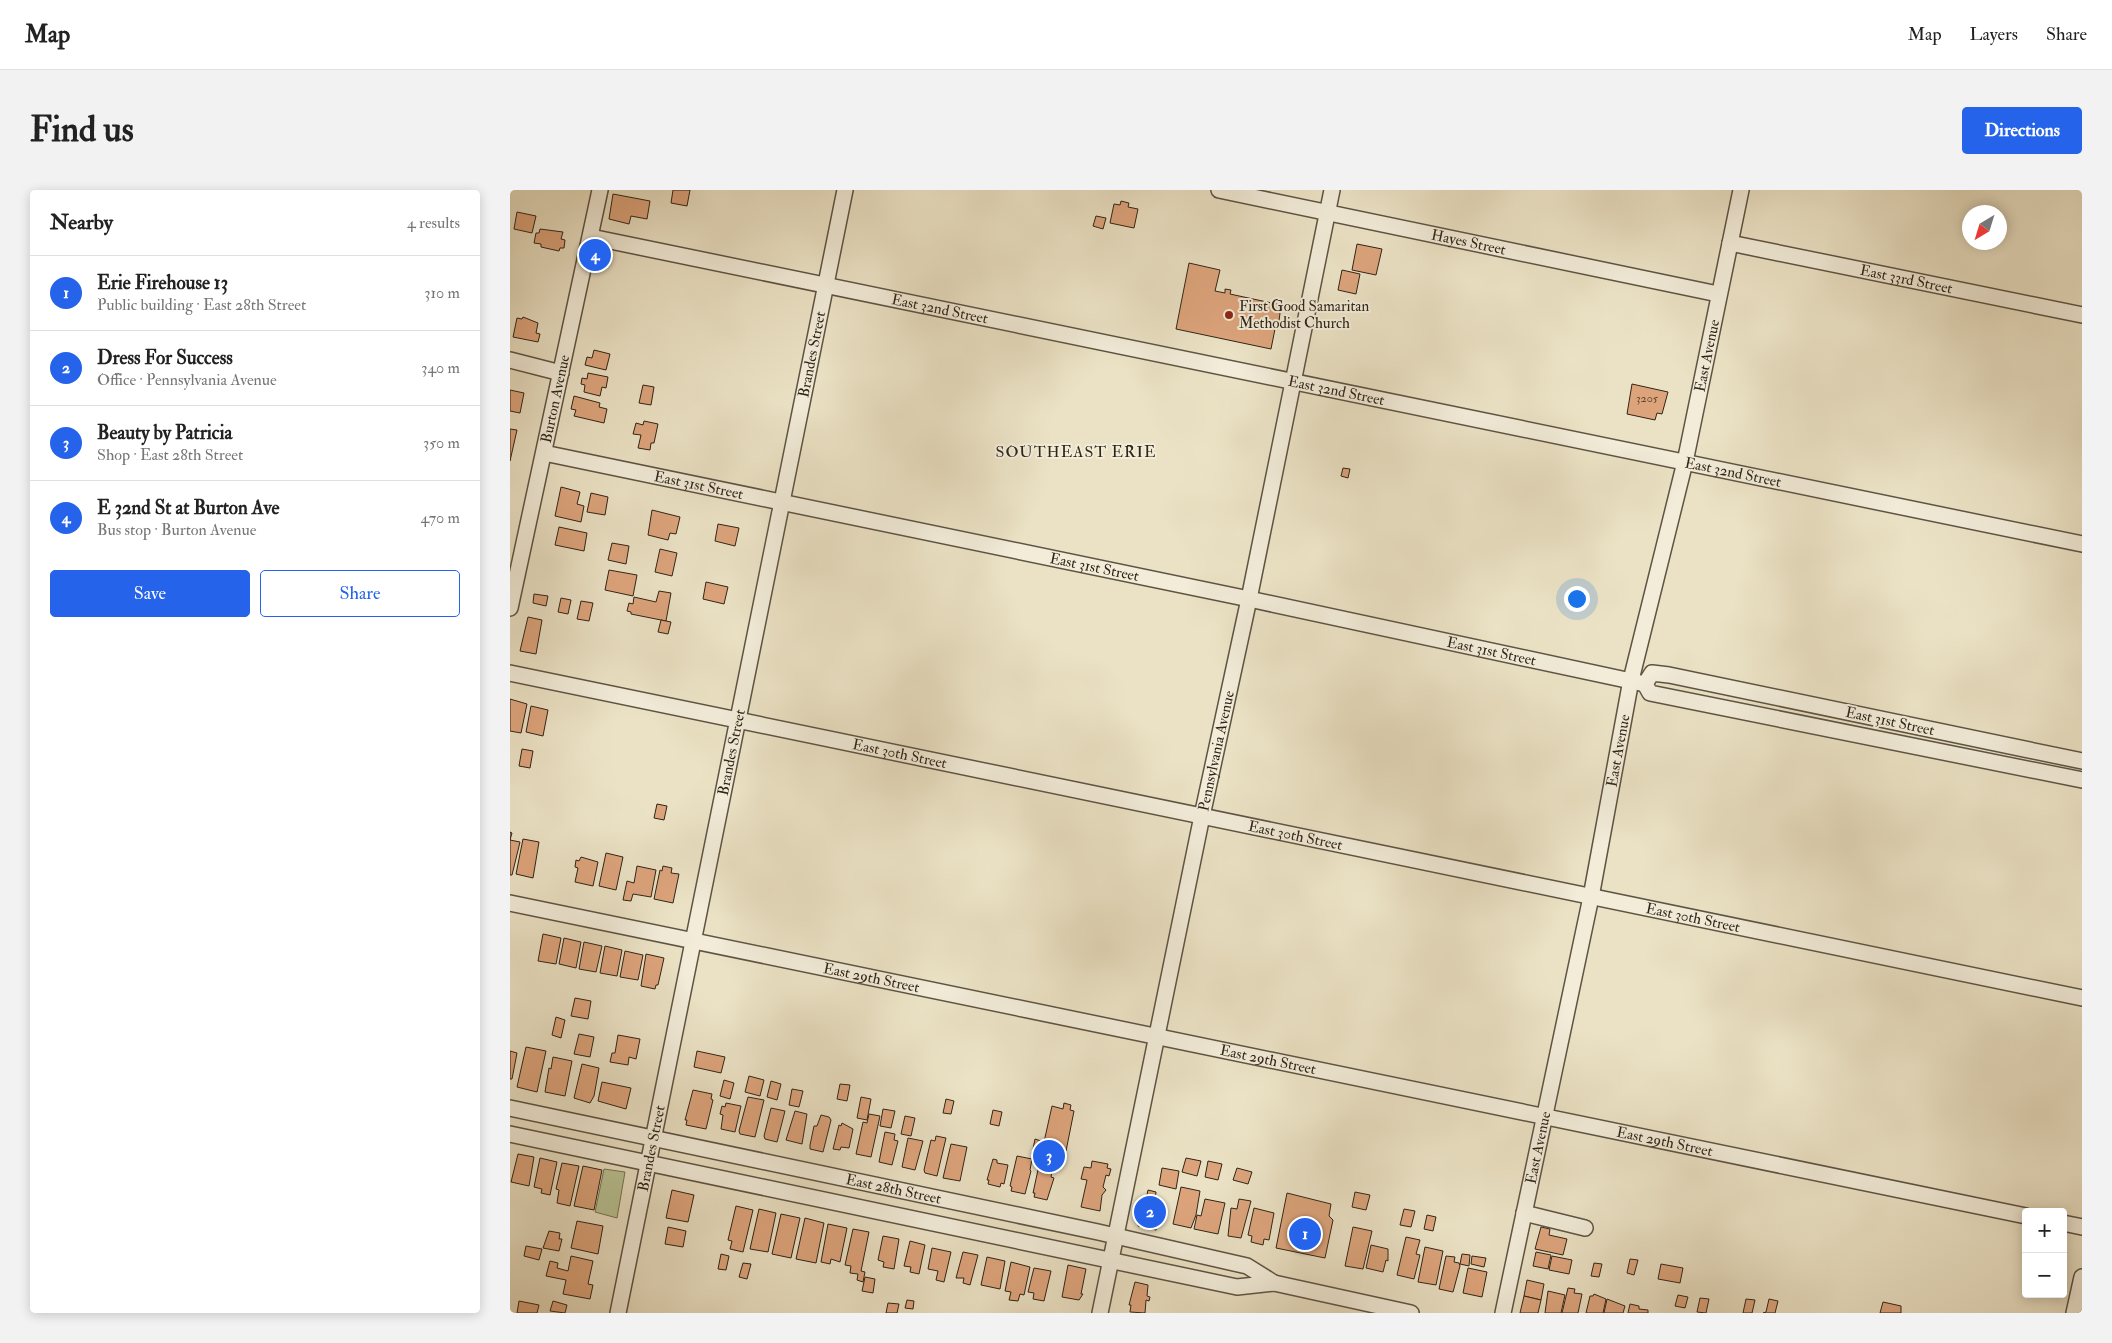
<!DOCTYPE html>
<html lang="en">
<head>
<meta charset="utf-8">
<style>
  :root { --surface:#fff; --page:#f2f2f2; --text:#222; --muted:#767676; --line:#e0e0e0; --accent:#2563eb }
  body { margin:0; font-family:"IM FELL Double Pica",serif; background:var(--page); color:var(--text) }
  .controls { position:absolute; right:15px; bottom:15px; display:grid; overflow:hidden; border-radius:5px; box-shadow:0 2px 12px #0003 }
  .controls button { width:45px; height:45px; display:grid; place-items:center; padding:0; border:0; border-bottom:1px solid var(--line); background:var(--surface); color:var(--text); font:25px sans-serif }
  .compass { position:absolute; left:1452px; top:15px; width:45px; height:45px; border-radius:50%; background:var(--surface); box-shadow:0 2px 12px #0003; rotate:218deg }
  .you { position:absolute; left:1066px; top:408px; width:18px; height:18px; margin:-12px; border:4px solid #fff; border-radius:50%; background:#1a73e8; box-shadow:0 0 0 8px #1a73e833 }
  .badge { display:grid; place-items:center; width:32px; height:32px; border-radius:50%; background:var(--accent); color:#fff; font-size:16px; font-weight:700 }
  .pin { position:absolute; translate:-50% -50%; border:2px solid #fff; box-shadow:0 1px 5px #0006 }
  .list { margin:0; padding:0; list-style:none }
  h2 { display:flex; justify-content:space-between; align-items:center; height:65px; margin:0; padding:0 20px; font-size:21px }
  h2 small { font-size:16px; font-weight:400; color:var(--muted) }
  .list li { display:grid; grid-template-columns:32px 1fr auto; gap:15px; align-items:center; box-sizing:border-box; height:75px; padding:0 20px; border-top:1px solid var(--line) }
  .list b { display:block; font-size:19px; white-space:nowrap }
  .list p { margin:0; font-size:16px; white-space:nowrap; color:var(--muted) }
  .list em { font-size:16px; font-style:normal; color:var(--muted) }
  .actions { display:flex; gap:10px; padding:15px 20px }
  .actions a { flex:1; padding:11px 0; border:1px solid var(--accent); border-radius:5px; text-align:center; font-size:18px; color:var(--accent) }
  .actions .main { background:var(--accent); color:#fff }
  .map { position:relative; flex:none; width:1572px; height:1123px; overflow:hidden; border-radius:5px }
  header { display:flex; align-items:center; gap:30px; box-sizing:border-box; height:70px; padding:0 25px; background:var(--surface); border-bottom:1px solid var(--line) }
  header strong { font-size:24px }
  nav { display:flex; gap:28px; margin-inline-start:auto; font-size:18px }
  .intro { display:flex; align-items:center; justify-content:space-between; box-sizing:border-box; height:120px; padding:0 30px }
  h1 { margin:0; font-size:35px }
  .button { padding:12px 22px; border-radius:5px; background:var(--accent); color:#fff; font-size:18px; font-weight:700 }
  main { display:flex; gap:30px; padding:0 30px }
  aside { flex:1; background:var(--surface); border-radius:5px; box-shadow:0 2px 12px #0003 }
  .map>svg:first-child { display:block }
  .green { fill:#b9c394; stroke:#747456 }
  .building { fill:#dda47c; stroke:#2f2418 }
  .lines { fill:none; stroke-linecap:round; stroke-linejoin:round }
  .minor-casing { stroke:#5e5443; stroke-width:18 }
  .minor { stroke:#f2ecd9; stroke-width:15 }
  .poi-dot { fill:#8f2418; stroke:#f2ecd9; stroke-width:2 }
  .labels { text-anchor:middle; stroke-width:4; stroke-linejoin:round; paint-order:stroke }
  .number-label { font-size:12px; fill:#5a4431 }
  .street-label { font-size:15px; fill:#2f2418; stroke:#f2ecd9 }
  .poi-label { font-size:15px; fill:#2f2418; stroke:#f2ecd9; text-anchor:start }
  .neighbourhood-label { font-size:16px; letter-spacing:1px; fill:#2f2418; stroke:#f2ecd9 }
</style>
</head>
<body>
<header>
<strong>Map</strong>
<nav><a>Map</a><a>Layers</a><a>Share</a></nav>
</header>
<div class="intro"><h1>Find us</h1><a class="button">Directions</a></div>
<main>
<aside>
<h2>Nearby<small>4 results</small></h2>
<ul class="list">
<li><span class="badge">1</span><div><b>Erie Firehouse 13</b><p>Public building · East 28th Street</p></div><em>310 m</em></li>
<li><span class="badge">2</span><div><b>Dress For Success</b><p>Office · Pennsylvania Avenue</p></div><em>340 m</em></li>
<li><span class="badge">3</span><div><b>Beauty by Patricia</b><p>Shop · East 28th Street</p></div><em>350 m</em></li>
<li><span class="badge">4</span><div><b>E 32nd St at Burton Ave</b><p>Bus stop · Burton Avenue</p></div><em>470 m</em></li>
</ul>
<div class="actions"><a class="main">Save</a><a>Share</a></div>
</aside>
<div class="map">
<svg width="1572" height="1123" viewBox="0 0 1572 1123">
  <rect width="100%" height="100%" fill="#ebe2c5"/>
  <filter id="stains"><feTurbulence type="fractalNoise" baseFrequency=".004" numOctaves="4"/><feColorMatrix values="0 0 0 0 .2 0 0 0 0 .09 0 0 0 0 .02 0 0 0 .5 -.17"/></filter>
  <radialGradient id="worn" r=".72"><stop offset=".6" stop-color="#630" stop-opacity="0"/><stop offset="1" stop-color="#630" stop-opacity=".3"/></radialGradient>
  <!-- green -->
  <path class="green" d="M94,979L115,982L107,1028L85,1022Z"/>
  <!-- building -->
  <g class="building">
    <path d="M163,0H180L177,16L161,13Z"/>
    <path d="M103,4L140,11L137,29L121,26L119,34L99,29Z"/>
    <path d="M611,11L619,13L618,17L628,19L624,38L600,33L604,14L610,15Z"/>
    <path d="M7,22L26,26L22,43L4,39Z"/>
    <path d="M586,26L596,28L593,39L583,36Z"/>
    <path d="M30,39L53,42L51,49L55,50L54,58H50L49,61L31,57V54L24,53L26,43H29Z"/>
    <path d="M847,54L872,59L866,85L842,80Z"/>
    <path d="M679,73L710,80L705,101L715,103V99L721,100L720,104L771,115L768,139H765L761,159L666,139Z"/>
    <path d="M832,80L850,84L846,104L828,100Z"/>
    <path d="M13,127L28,133L26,143L30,144L28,152L3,147L7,128L12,129Z"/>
    <path d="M84,160L100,164L96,180L75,175L77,167L82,168Z"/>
    <path d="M78,183L98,187L96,198L92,197L90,206L74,202L75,195L71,194L72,188L77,189Z"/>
    <path d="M1122,194L1158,202L1152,224L1147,223L1145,230L1117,224Z"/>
    <path d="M133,195L144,197L141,215L129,213Z"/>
    <path d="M0,200L14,203L10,223L0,221Z"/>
    <path d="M64,206L90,213L89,217L97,219L94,233L64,226L66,220L61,219Z"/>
    <path d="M134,231L148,234L144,253H141L140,260L128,258L131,245L123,244L126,233L133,235Z"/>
    <path d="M0,239L7,240L0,271Z"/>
    <path d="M833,278L840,279L838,288L831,286Z"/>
    <path d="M51,297L70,302L67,314L74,316L71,332L45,326Z"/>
    <path d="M81,303L98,307L95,325L77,322Z"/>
    <path d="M142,320L170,327L166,344L160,343L158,350L138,345Z"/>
    <path d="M208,334L229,338L225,356L205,351Z"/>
    <path d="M49,337L77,343L74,361L45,355Z"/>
    <path d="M102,353L119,356L116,374L98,370Z"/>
    <path d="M150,359L167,363L162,386L145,382Z"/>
    <path d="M99,380L127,385L123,406L95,400Z"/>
    <path d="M196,392L218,397L214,414L193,409Z"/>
    <path d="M149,401L161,403L156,431L121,424V422L117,421L119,413L123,414L124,407L146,412Z"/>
    <path d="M24,404L38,406L36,416L23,413Z"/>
    <path d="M51,408L61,410L58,424L48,422Z"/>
    <path d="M71,411L83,413L79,431L67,429Z"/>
    <path d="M18,427L32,430L26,464L10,461Z"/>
    <path d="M151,430L161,432L158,444L148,442Z"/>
    <path d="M0,509L17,514L11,543L0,541Z"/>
    <path d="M21,516L38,520L33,546L16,542Z"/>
    <path d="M12,559L23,561L20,578L9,576Z"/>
    <path d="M147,614L157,616L154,630L144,628Z"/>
    <path d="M0,642L2,643L0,650L10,652L2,685H0Z"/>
    <path d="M13,649L29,652L23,688L6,684Z"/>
    <path d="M96,663L113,667L106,700L89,696Z"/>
    <path d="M71,667L88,672L83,696L65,692L68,678L65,677L66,670L69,671Z"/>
    <path d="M127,676L146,680L141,707L123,704L121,711L113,710L117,691L124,693Z"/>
    <path d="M153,676L162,678L161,683L169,684L163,713L144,709L150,680L152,681Z"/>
    <path d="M33,744L51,748L46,774L28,771Z"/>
    <path d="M54,748L71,752L66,778L49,774Z"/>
    <path d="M74,752L92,756L86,782L69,779Z"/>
    <path d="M95,756L112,760L107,786L90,783Z"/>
    <path d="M115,761L133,765L128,790L110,787Z"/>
    <path d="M136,764L154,768L148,795H146L145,799L131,796Z"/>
    <path d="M65,808L81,811L78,829L61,826Z"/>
    <path d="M46,827L55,830L51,848L42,845Z"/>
    <path d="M69,844L84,847L80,867L64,864Z"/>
    <path d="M108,845L130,849L126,869L119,867L118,875L100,872L102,863H105Z"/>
    <path d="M16,857L36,861L27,902L7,897Z"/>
    <path d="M0,861L7,863L2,889H0Z"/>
    <path d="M187,861L215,867L211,883L184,877Z"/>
    <path d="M43,867L62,871L55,906L35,902L39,878L41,879Z"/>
    <path d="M72,874L89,878L84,906L80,913L64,908Z"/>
    <path d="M239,886L254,890L250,906L235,902Z"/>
    <path d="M214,890L224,893L220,909L210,906Z"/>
    <path d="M261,891L271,894L267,910L257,907Z"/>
    <path d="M92,892L121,898L116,919L88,911Z"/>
    <path d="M330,894L340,895L337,911L327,909Z"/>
    <path d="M282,899L293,901L289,917L279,915Z"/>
    <path d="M183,900L202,904L201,909L203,910L196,939L176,935L177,930H175Z"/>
    <path d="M238,907L254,910L245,947L230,944L229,941Z"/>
    <path d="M351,907L361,909L357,930L347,928Z"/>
    <path d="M436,909L444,911L441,924L433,923Z"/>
    <path d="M216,913L231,916L225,942L211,939L213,925L210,924L212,916L215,917Z"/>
    <path d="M554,913L561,915L560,920L564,921L556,961L546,959L541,987L544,988L537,1010L524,1007L525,1003H523L531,966L522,964L525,949L534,952L542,916L553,919Z"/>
    <path d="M261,918L275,921L267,952L255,949L254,946Z"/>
    <path d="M373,919L385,921L381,938L370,936Z"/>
    <path d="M483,920L492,922L489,936L480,934Z"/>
    <path d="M285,921L297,924L292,954L276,950Z"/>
    <path d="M359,924L370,926L361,967L346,964L353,932L357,933Z"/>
    <path d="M311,925L319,927L321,930L313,962L300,959V955L304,936H307Z"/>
    <path d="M395,926L405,928L401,946L391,944Z"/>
    <path d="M332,933L343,939L339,958L331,957L330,960L323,959L329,935L331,936Z"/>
    <path d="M375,942L385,944L384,950L388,951L382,975L369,972Z"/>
    <path d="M426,946L436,948L427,986L415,983L414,980L421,950L425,951Z"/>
    <path d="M398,948L413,951L405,980L392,977Z"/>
    <path d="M441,954L457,957L450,991L433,988Z"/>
    <path d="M8,964L24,967L19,996L1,992Z"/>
    <path d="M507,966L522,969L520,980L521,981L515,1004L501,1001L502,997L500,996Z"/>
    <path d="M30,968L47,972L40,1005L31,1003L32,999L24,997Z"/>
    <path d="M676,968L691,971L687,986L672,982Z"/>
    <path d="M483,969L487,970V973L498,975L494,994L491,993L490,997L478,994L479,990H477Z"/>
    <path d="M582,971L598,974L597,978L601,979L599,986L596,985L593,997L596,1000L592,1005L590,1021L571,1017L577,990L571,989L574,977L581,978Z"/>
    <path d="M698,971L712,974L708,990L695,987Z"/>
    <path d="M52,973L69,976L60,1016L47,1013L49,1000L46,999Z"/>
    <path d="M73,976L92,980L84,1020L64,1016Z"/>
    <path d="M652,978L669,981L666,999L649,995Z"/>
    <path d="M727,978L742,982L738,994L723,990Z"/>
    <path d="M671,997L690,1001L686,1025L681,1038L663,1034Z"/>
    <path d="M162,1000L184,1005L178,1032L156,1028Z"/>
    <path d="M638,1000L646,1002L645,1010L652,1012L646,1040L628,1036L633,1008L636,1009Z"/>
    <path d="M845,1002L860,1005L856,1020L842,1017Z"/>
    <path d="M777,1003L821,1014L819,1026L823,1030L815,1068L766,1058Z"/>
    <path d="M695,1009L715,1013L708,1044L684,1039L687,1025L691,1026Z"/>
    <path d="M729,1009L741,1011L731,1048L718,1046L721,1018L727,1019Z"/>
    <path d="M226,1016L243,1020L233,1062L220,1059L222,1051L218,1050Z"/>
    <path d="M744,1018L764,1023L759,1050L754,1049L753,1055L741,1052L742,1046L738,1045Z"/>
    <path d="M249,1019L266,1023L258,1062L240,1059Z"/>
    <path d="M894,1019L905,1021L901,1037L890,1035Z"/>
    <path d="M271,1024L290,1028L281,1068L262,1064Z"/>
    <path d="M917,1025L926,1027L923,1041L914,1039Z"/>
    <path d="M295,1028L314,1033L306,1073L286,1069Z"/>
    <path d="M67,1031L93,1036L88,1064L61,1058Z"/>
    <path d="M318,1034L337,1038L330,1072L321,1069L320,1074L311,1072Z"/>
    <path d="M158,1037L176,1041L173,1057L155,1054Z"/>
    <path d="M843,1037L862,1041L853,1079L835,1076Z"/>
    <path d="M1031,1037L1040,1039L1039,1045L1057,1049L1053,1065L1025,1059Z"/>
    <path d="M343,1039L359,1042L351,1081L355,1082L353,1092L347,1090L348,1084L340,1083L341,1076L335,1075Z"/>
    <path d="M39,1041L50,1043L49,1049H52L49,1061L33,1058Z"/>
    <path d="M373,1046L389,1049L384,1079L373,1077L374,1072L368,1070Z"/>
    <path d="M896,1047L910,1050L906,1064L910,1065L904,1089L887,1085Z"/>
    <path d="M400,1051L415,1055L409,1084L400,1082L401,1077L394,1076Z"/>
    <path d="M861,1055L878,1059V1071L876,1070L873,1082L856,1078Z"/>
    <path d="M16,1056L32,1059L29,1070L14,1066Z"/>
    <path d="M915,1057L933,1061L926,1095L908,1092Z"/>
    <path d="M422,1058L441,1062L434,1092L426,1090L428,1081L418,1079Z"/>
    <path d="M453,1062L468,1065L460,1095L453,1093L454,1088H446Z"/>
    <path d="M1026,1062L1041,1065L1038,1079L1023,1076Z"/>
    <path d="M211,1064L219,1066L216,1080L208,1079Z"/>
    <path d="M952,1064L960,1065L959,1076L950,1074Z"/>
    <path d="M61,1066L83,1071L78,1094L83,1095L80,1109L53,1104L56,1090L36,1086L40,1071L48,1073L47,1078L58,1081Z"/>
    <path d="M936,1066L945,1067L944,1072L949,1073L950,1076L943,1102L929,1099Z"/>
    <path d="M962,1066L976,1068L974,1077L961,1074Z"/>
    <path d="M1042,1066L1062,1070L1059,1084L1039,1080Z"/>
    <path d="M477,1067L495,1071L490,1099L471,1095Z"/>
    <path d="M1120,1069L1128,1070L1124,1085L1117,1083Z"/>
    <path d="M501,1072L520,1077L514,1105L510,1104L508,1111L499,1110L501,1102L495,1101Z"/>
    <path d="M233,1073L241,1074L237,1089L229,1087Z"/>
    <path d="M1084,1073L1092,1074L1089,1087L1081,1086Z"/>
    <path d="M1151,1074L1173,1078L1170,1093L1148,1089Z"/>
    <path d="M558,1075L576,1079L571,1104H573L569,1110L552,1107Z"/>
    <path d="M524,1078L541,1081L534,1111L523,1109L524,1103L518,1102Z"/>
    <path d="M958,1078L977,1082L972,1107L953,1103Z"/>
    <path d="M355,1087L365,1089L363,1103L352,1101Z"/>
    <path d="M1017,1090L1034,1094L1031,1110L1014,1106Z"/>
    <path d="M625,1092L638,1095L637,1106L640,1107L639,1111L636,1110L635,1123L620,1122L621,1115H619Z"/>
    <path d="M1058,1098L1065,1099L1064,1103L1072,1104L1068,1123H1052Z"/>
    <path d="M1038,1101L1055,1105L1051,1123H1035Z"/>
    <path d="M1084,1104L1096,1109L1093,1123H1076L1080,1106H1083Z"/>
    <path d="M1168,1105L1178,1107L1175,1118L1165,1116Z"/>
    <path d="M1014,1106L1031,1110L1028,1123H1010Z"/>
    <path d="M1190,1108L1199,1109L1196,1123L1187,1122Z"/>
    <path d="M1097,1109L1115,1116L1113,1123H1094Z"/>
    <path d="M1236,1109L1245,1110L1242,1123H1233Z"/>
    <path d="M1259,1109L1268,1111L1265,1123H1253L1256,1122Z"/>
    <path d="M397,1110L404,1111L403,1119L395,1118Z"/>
    <path d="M9,1111L29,1115L27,1123H7Z"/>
    <path d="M43,1111L57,1115L55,1123L40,1121Z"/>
    <path d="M1373,1112L1391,1116V1123H1370Z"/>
    <path d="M378,1113L389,1114L387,1123H376Z"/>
    <path d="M1120,1114L1129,1116V1119L1138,1120V1123H1118Z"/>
  </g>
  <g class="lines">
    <!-- minor casing -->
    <g class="minor-casing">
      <g id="minor">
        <path id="s1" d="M709,0L1208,104"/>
        <path id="s2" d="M81,47L1572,354"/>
        <path id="s3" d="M1220,53L1572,125"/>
        <path d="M0,170L51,183"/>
        <path id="s4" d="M34,263L739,409L1135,494"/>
        <path id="s5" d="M0,418L90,0"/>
        <path id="s6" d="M0,483L1572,808"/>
        <path d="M1572,571L1159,485L1142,483L1135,494L1140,503L1572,590"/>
        <path id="s7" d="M0,713L1516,1026"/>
        <path id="s8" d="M0,918L588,1042L737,1076L764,1093"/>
        <path d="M0,944L727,1097L764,1093L901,1123"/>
        <path d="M1014,1023L1075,1038"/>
        <path d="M1553,1033L1572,1037"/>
        <path id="s9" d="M108,1123L335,0"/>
        <path id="s10" d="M590,1123L692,626L739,409L822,0"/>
        <path id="s11" d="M993,1123L1081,707L1121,490L1175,272L1231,0"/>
        <path d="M1564,1123L1572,1087"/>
      </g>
    </g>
    <!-- minor -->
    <use href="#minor" class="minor"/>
  </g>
  <!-- markers -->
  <circle class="poi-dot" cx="719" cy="125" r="5"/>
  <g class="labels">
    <!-- number labels -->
    <g class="number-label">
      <text x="1137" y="212">3205</text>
    </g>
    <!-- street labels -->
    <g class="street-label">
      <text dy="5" stroke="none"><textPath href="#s1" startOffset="255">Hayes Street</textPath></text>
      <text dy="5" stroke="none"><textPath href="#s3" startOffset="180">East 33rd Street</textPath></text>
      <text dy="5" stroke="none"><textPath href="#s2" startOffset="356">East 32nd Street</textPath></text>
      <text dy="5" stroke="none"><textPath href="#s9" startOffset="978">Brandes Street</textPath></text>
      <text dy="5" stroke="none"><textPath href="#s11" startOffset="979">East Avenue</textPath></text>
      <text dy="5" stroke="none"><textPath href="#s2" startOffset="761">East 32nd Street</textPath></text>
      <text dy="5" stroke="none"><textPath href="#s5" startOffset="214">Burton Avenue</textPath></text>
      <text dy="5" stroke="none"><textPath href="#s2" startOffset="1166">East 32nd Street</textPath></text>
      <text dy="5" stroke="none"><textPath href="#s4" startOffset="158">East 31st Street</textPath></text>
      <text dy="5" stroke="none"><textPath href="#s4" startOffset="562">East 31st Street</textPath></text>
      <text dy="5" stroke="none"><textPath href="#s4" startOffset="968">East 31st Street</textPath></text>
      <text transform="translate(1380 531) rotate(12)" y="5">East 31st Street</text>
      <text dy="5" stroke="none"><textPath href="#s9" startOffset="572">Brandes Street</textPath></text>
      <text dy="5" stroke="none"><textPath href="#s10" startOffset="574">Pennsylvania Avenue</textPath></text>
      <text dy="5" stroke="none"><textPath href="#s11" startOffset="574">East Avenue</textPath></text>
      <text dy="5" stroke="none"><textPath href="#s6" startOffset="398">East 30th Street</textPath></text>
      <text dy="5" stroke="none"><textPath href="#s6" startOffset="802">East 30th Street</textPath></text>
      <text dy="5" stroke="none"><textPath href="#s6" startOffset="1208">East 30th Street</textPath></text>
      <text dy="5" stroke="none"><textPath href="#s7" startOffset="369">East 29th Street</textPath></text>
      <text dy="5" stroke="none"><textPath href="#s7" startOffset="774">East 29th Street</textPath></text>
      <text dy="5" stroke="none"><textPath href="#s7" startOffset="1179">East 29th Street</textPath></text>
      <text dy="5" stroke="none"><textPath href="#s11" startOffset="169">East Avenue</textPath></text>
      <text dy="5" stroke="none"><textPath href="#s9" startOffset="168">Brandes Street</textPath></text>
      <text dy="5" stroke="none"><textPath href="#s8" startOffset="392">East 28th Street</textPath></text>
    </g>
    <!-- poi labels -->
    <g class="poi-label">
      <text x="729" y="121">First Good Samaritan<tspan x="729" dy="17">Methodist Church</tspan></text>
    </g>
    <!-- neighbourhood labels -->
    <g class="neighbourhood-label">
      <text x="566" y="267">SOUTHEAST ERIE</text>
    </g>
  </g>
  <rect width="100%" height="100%" filter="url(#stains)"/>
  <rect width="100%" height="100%" fill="url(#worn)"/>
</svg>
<div class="controls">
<button>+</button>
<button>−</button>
</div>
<svg class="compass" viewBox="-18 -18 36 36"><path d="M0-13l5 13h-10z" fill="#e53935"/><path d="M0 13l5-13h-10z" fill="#767676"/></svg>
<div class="you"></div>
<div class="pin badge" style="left:795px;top:1044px">1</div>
<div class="pin badge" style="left:640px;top:1022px">2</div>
<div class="pin badge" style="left:539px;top:966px">3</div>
<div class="pin badge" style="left:85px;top:65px">4</div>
</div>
</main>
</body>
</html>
